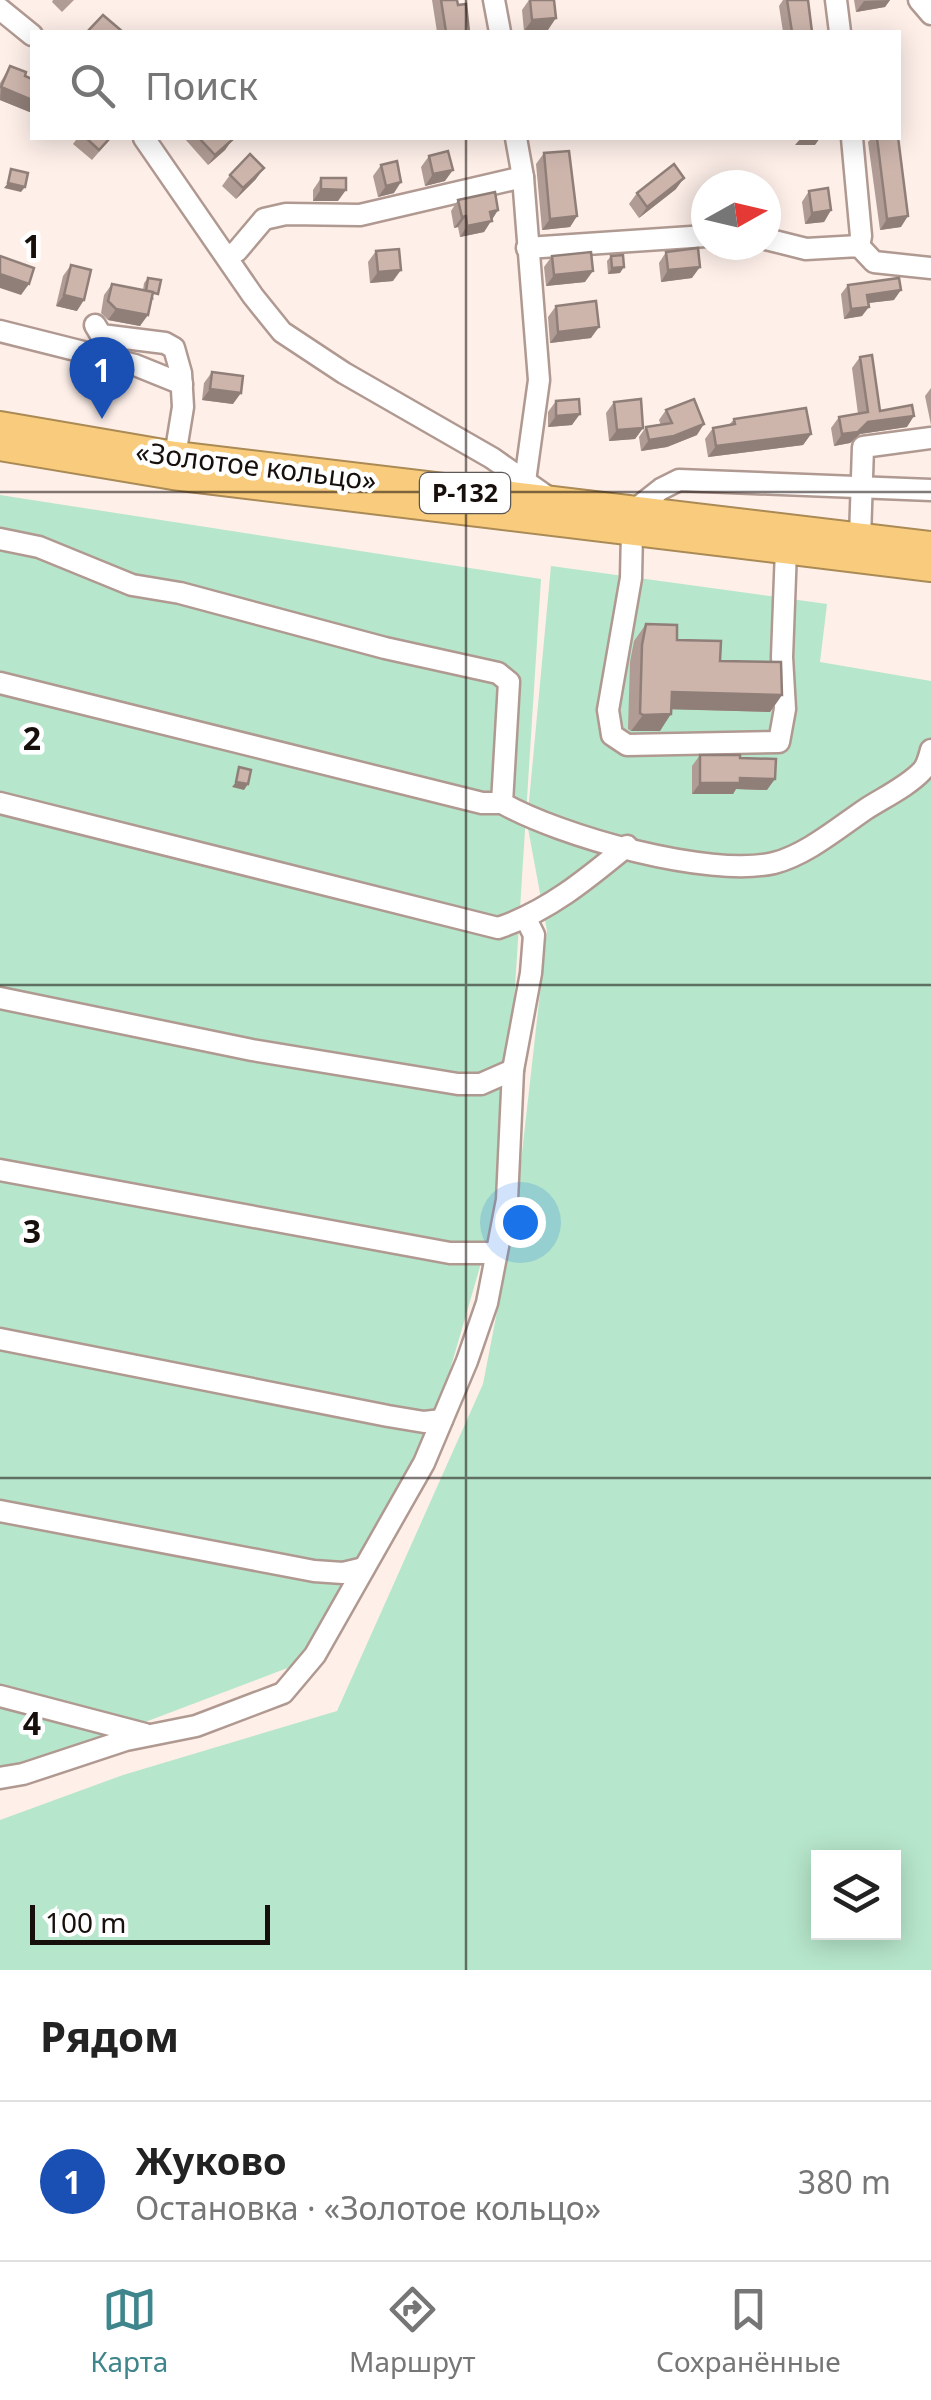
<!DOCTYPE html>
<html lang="ru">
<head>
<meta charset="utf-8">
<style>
  :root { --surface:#fff; --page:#f6f6f6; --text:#222; --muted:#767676; --line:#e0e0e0; --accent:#3e868b }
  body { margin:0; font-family:"Noto Sans",sans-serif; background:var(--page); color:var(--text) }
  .controls { position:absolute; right:30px; bottom:30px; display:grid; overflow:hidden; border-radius:0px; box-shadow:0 5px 25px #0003 }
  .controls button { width:90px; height:90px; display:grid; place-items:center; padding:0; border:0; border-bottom:2px solid var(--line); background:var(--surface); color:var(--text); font:50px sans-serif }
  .compass { position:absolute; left:691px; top:170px; width:90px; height:90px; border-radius:50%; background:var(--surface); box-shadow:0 5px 25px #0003; rotate:82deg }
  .scale { position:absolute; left:30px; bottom:25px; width:240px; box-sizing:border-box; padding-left:10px; border:5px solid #170f0c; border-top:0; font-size:28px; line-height:35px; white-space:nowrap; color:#170f0c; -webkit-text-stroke:8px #fff; paint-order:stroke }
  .you { position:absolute; left:520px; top:1222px; width:35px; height:35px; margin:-25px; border:8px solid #fff; border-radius:50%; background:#1a73e8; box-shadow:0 0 0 15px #1a73e833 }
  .badge { display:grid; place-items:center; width:65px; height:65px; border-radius:50%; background:var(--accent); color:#fff; font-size:32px; font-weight:700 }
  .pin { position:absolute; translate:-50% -82px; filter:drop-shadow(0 2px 5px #0008) }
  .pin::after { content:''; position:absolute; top:52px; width:35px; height:30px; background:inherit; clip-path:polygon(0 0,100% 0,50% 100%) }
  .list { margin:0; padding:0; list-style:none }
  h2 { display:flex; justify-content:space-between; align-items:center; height:130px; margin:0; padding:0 40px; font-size:42px }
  h2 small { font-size:32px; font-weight:400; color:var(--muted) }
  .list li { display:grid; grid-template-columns:65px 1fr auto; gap:30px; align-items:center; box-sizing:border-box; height:160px; padding:0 40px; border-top:2px solid var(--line) }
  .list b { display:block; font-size:38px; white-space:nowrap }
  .list p { margin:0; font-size:32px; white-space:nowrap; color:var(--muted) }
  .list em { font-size:32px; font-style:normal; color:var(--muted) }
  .icon { flex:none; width:55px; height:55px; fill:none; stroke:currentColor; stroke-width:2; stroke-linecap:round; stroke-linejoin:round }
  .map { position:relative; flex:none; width:931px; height:1970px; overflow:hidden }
  .search { position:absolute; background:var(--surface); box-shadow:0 5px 25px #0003; left:30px; right:30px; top:30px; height:110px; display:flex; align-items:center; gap:25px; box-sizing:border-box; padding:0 35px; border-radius:0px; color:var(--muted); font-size:38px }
  .sheet { height:290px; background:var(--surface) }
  nav { display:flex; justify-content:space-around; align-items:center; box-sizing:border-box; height:140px; border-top:2px solid var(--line); background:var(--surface); font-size:28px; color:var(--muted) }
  nav a { display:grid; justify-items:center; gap:5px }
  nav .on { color:var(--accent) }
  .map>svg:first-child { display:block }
  .green { fill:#b6e6cb; fill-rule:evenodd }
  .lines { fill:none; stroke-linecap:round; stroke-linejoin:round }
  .minor-casing { stroke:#b09991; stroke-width:25 }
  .highway-casing { stroke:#aa8a55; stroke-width:32 }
  .minor { stroke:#fff; stroke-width:20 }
  .highway { stroke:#f9cc7d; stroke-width:28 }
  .wall { fill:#b09c94 }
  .shaded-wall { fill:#907f78 }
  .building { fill:#cdb5ac; stroke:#907f78; stroke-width:2.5 }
  .grid { fill:none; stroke:#170f0c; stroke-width:2.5; stroke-opacity:0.55 }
  .labels { text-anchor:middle; stroke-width:9; stroke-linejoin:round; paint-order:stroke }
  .shield { fill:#fff; stroke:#5d5755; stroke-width:2.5 }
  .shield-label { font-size:25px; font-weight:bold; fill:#170f0c }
  .street-label { font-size:28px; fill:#170f0c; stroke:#fff }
  .grid-label { font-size:32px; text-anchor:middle; font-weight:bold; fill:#170f0c; stroke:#fff; stroke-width:9; stroke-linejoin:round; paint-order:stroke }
</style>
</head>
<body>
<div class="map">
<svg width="931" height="1970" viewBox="0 0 931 1970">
  <rect width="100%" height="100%" fill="#feefe9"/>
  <!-- green -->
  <g class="green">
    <path d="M0,495L541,579L502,1191L427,1449L306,1661L0,1777Z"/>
    <path d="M551,566L827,604L820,662L931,681V1970H0V1820L123,1775L337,1711L483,1384L514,1224L547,931L527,823ZM818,1858H894V1932H818Z"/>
  </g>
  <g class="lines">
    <!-- minor casing -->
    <g class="minor-casing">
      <g id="minor">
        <path d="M494,0L500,32"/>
        <path d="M836,0L840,32"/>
        <path d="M919,0L931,14"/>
        <path d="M0,9L32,35"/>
        <path d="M144,138L253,296L282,332L344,373L492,458L549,498"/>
        <path d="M516,138L523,177L539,380L525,481"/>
        <path d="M852,138L861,236L859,246"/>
        <path d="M766,239L806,249L859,246L874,262L931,268"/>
        <path d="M527,248L706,236"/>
        <path d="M228,256L237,251L264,219L286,214L360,215L523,177"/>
        <path d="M95,325L101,335L165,343L174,348L181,373L183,407L175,456"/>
        <path d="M0,331L135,365L182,384"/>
        <path d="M633,511L661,489L679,480L931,490"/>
        <path d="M632,531L631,578L608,710L612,735L627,745L779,742L785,709L782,657L786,549"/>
        <path d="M860,538L863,447L931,438"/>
        <path d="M0,539L39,547L132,585L180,593L385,648L498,673L509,682L502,803C560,836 708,878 774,863C806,855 838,828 866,809C883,798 908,786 922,771C927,766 929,757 931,750"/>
        <path d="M0,683L482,803H502"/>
        <path d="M0,803L498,928C547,912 587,879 627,846"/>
        <path d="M0,998L252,1050L458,1084H481L513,1070"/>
        <path d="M0,1170L450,1253H495"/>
        <path d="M0,1339L388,1416L424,1422L442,1420"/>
        <path d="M0,1511L314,1571L343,1573L364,1568"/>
        <path d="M0,1696L145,1734"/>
        <path d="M0,1778L23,1774L126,1740L196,1726L283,1693L315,1655L424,1463L467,1361L487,1303L507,1200L513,1070L531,973L534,935L526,919"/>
      </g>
    </g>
    <!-- highway casing -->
    <g class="highway-casing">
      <g id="highway">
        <path d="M0,426L175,456L931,546"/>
        <path d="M0,446L173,475L931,567"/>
      </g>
    </g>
    <!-- minor -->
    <use href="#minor" class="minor"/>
    <!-- highway -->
    <use href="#highway" class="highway"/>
  </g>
  <!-- wall -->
  <g class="wall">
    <path d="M53,0H74L62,12L52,2Z"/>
    <path d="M432,0H457L469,32H437Z"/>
    <path d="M529,0H554L548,30L524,31L522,10Z"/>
    <path d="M783,0H808L812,32H783L779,6Z"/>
    <path d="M854,0H890L885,7L856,12Z"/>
    <path d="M10,66L25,76L32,79V113L0,100V83Z"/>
    <path d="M73,138H111L92,160L73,144L76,140Z"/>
    <path d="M186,138H229L232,140L225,150L208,165L185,139Z"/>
    <path d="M872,138H898L901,227L880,230L868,142Z"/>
    <path d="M544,153L577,216L570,227L542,230L536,164Z"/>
    <path d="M429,156L445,181L425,186L421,167Z"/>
    <path d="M381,165L394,193L378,197L373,176Z"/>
    <path d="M230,175L256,179L236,199L222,186Z"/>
    <path d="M321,178L338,201H313V190Z"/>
    <path d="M676,189L639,218L629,204L637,193Z"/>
    <path d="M809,191L831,210L824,222L805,224L802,202Z"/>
    <path d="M458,200L498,210L484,232L460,237L458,227L454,228L451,211Z"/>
    <path d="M376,251L393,281L370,283L368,262Z"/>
    <path d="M666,252L692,278L661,282L659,263Z"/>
    <path d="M552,256L585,282L546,286L544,267Z"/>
    <path d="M611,256L620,273L608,274L607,261Z"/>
    <path d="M71,265L77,311L56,306L63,276Z"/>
    <path d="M148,278L154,300L152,299L140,326L108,320L101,313L104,295L112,284L143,290L144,283Z"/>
    <path d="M848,285L894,300L868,303L862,316L844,319L841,294Z"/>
    <path d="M556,306L591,338L550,343L548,317Z"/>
    <path d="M860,357L880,411L907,427L860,434L850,443L834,446L831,428L839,417L858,414L852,368Z"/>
    <path d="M212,372L233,404L202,400L204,383Z"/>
    <path d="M931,388V425L925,396Z"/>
    <path d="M556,401L572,425L548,427V412Z"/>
    <path d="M614,402L643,428L635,439L609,441L606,413Z"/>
    <path d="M666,410L697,435L667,447L641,451L639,437L646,427L661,425L659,420Z"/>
    <path d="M734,419L811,434L803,445L708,457L705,439L713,428L729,425Z"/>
    <path d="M646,624L720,661L782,695L770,712L671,709L660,731H631L628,729L630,662L634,641Z"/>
    <path d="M700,755L740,758L767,790L736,789L733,794H692V766Z"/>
  </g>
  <!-- shaded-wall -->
  <g class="shaded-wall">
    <path d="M890,0L885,7L856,12L864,1Z"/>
    <path d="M556,18L548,30L524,31L532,20Z"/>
    <path d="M1,87L32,100V113L0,100Z"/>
    <path d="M801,138H820L815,145H795Z"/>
    <path d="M232,140L225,150L208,165L215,155Z"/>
    <path d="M264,168L256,179L236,199L243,188Z"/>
    <path d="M453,170L445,181L425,186L433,174Z"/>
    <path d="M684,178L676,189L639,218L647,207Z"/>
    <path d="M401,182L394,193L378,197L386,186Z"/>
    <path d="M8,183L25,187L21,192L4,188Z"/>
    <path d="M321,189L346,190L338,201H313Z"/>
    <path d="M498,210L484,232L460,237L467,226L490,212Z"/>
    <path d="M831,210L824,222L805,224L812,213Z"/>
    <path d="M466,216L458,227L454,228L462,217Z"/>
    <path d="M577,216L570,227L542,230L550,219Z"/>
    <path d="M908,216L901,227L880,230L887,219Z"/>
    <path d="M624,267L620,273L608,274L612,268Z"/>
    <path d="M700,267L692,278L661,282L668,270Z"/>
    <path d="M401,270L393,281L370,283L378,272Z"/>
    <path d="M593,271L585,282L546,286L554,275Z"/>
    <path d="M0,274L29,284L21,295L0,288Z"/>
    <path d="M901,290L894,300L860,304L867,295Z"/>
    <path d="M64,295L84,300L77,311L56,306Z"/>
    <path d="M869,307L862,316L844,319L851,309Z"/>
    <path d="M116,309L148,315L140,326L108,320Z"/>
    <path d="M599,327L591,338L550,343L558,332Z"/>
    <path d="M210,389L241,393L233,404L202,400Z"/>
    <path d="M580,414L572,425L548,427L556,416Z"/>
    <path d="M914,416L907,427L860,434L850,443L834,446L842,434L868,422Z"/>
    <path d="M704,424L697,435L667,447L641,451L649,440Z"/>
    <path d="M643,428L635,439L609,441L617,430Z"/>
    <path d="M811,434L803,445L708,457L716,446Z"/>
    <path d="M672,692L782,695L770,712L660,709Z"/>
    <path d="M671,714L660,731H631L643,715Z"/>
    <path d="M740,778L775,779L767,790L736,789L733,794H692L700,783Z"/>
    <path d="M236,782L248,784L244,790L232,787Z"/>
  </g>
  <!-- building -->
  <g class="building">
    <path d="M441,0H457L458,5L466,4L469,32H446Z"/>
    <path d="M530,0H554L556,18L532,20Z"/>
    <path d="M787,0H808L812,32H792Z"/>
    <path d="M103,15L123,32H90L88,31Z"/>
    <path d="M10,66L26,72L25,76L32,79V100L1,87Z"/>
    <path d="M898,137L908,216L887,219L877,138Z"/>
    <path d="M86,138H110L99,150Z"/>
    <path d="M199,138H229L232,140L215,155Z"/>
    <path d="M448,151L453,170L433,174L429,156Z"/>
    <path d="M569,151L577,216L550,219L544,153Z"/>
    <path d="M250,154L264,168L243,188L230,175Z"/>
    <path d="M397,161L401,182L386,186L381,165Z"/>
    <path d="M674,164L684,178L647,207L637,193Z"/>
    <path d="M11,169L28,173L25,187L8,183Z"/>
    <path d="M321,178H346V190L321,189Z"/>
    <path d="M828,188L831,210L812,213L809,191Z"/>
    <path d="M495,192L498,210L490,212L492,221L467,226L466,216L462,217L458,200Z"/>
    <path d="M698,248L700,267L668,270L666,252Z"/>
    <path d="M399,249L401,270L378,272L376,251Z"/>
    <path d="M591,252L593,271L554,275L552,256Z"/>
    <path d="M623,255L624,267L612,268L611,256Z"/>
    <path d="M0,256L34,268L29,284L0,274Z"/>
    <path d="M71,265L91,270L84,300L64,295Z"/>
    <path d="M148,278L161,280L158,294L146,291Z"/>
    <path d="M899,278L901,290L867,295L869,307L851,309L848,285Z"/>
    <path d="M112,284L153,292L148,315L116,309L108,301Z"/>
    <path d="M596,301L599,327L558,332L556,306Z"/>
    <path d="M872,355L880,411L912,405L914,416L868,422L858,432L842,434L839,417L868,412L860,357Z"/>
    <path d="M212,372L243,376L241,393L210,389Z"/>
    <path d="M579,399L580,414L556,416V401Z"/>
    <path d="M641,399L643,428L617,430L614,402Z"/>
    <path d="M694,399L704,424L674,436L649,440L646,427L672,423L666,410Z"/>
    <path d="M806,408L811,434L716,446L713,428L735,424L734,419Z"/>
    <path d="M646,624L677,625V640L721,641L720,661L781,662L782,695L672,692L671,714L643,715L640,713L642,645Z"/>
    <path d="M700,755H740V758L776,759L775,779L740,778V783H700Z"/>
    <path d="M239,767L251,770L248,784L236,782Z"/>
  </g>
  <!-- grid -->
  <path class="grid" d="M466,0V32M466,138V1970M0,492H931M0,985H931M0,1478H931"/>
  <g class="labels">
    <!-- shield labels -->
    <rect class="shield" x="420" y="473" width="90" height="40" rx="8"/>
    <g class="shield-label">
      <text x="465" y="502">Р-132</text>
    </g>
    <!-- street labels -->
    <g class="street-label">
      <text transform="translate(256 466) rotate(7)" y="10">«Золотое кольцо»</text>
    </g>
  </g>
  <g class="grid-label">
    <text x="32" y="258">1</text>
    <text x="32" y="750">2</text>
    <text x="32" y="1243">3</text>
    <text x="32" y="1735">4</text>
  </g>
</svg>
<div class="controls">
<button><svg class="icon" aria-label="layers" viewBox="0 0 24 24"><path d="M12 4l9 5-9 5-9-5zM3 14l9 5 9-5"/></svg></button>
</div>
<svg class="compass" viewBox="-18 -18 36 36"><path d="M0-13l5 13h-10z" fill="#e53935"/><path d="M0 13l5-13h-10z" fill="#767676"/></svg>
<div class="scale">100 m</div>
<div class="you"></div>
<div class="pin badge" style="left:102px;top:419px;background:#1a4fb4">1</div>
<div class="search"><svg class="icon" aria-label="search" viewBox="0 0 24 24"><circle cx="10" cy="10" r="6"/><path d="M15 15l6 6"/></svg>Поиск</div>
</div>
<section class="sheet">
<h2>Рядом<small></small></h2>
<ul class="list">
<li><span class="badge" style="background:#1a4fb4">1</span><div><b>Жуково</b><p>Остановка · «Золотое кольцо»</p></div><em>380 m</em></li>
</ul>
</section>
<nav>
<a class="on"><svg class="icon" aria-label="map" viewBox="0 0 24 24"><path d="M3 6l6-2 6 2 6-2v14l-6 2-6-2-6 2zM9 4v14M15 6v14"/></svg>Карта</a>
<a><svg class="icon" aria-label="directions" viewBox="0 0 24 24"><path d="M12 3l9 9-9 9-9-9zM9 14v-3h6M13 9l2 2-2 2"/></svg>Маршрут</a>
<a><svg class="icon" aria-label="saved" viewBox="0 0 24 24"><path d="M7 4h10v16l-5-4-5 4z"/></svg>Сохранённые</a>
</nav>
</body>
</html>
